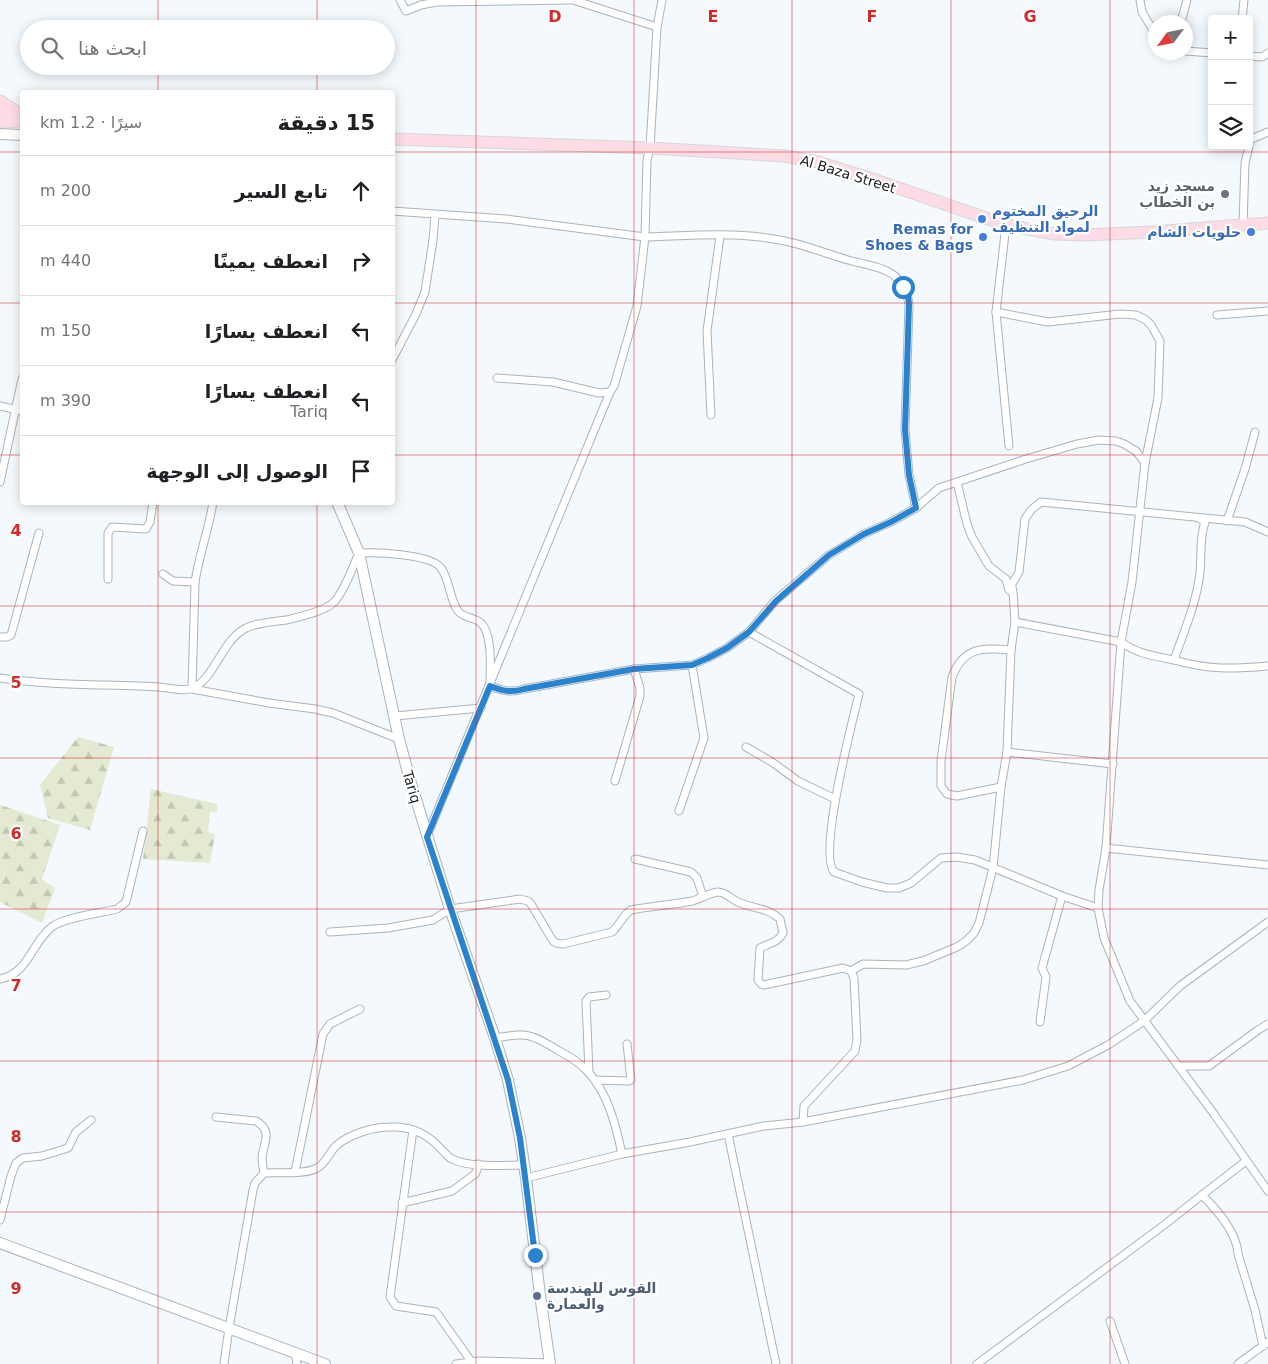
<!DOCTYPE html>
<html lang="ar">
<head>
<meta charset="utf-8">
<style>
  :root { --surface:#fff; --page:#f6f6f6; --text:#202124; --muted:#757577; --line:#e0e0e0 }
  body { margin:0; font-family:"DejaVu Sans",Cairo,sans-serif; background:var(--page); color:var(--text); direction:rtl }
  .controls { position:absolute; right:15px; top:15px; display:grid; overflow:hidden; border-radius:5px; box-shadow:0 2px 12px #0003 }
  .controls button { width:45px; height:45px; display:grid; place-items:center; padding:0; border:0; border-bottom:1px solid var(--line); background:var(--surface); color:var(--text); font:25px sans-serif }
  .compass { position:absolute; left:1148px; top:15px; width:45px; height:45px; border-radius:50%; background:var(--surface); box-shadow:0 2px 12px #0003; rotate:237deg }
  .stop { position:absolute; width:15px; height:15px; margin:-11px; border:4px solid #2883d0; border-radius:50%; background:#fff }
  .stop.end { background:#2883d0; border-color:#fff; box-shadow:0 1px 5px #0008 }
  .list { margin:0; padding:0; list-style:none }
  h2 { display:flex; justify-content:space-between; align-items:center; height:65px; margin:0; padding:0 20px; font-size:21px }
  h2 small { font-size:16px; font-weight:400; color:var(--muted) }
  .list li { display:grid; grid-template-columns:32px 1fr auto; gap:15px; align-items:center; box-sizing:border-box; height:70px; padding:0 20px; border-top:1px solid var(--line) }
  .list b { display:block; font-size:19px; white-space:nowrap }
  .list p { margin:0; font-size:16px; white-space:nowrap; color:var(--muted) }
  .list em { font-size:16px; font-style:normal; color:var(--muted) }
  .icon { flex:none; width:28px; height:28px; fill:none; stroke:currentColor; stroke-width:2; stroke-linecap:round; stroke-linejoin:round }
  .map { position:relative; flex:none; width:1268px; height:1364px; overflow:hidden; direction:ltr }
  .search { position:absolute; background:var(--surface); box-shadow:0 2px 12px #0003; left:20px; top:20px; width:375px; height:55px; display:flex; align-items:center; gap:12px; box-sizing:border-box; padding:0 18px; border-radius:28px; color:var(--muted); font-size:19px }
  .panel { position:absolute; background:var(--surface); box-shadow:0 2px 12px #0003; left:20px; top:90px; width:375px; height:415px; border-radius:5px; direction:rtl }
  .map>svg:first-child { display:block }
  .forest { fill:url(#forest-firs) }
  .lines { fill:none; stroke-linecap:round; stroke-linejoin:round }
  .street-casing { stroke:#abb3bc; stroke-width:9 }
  .secondary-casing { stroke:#abb3bc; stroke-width:12 }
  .primary-casing { stroke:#d6d7d7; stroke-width:13 }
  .street { stroke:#fff; stroke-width:7 }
  .secondary { stroke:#fff; stroke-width:10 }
  .primary { stroke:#fedce6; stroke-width:11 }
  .route { stroke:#2883d0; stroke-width:6 }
  .grid { fill:none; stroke:#d62828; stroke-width:1; stroke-opacity:0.55 }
  .worship-dot { fill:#6b7280; stroke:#fff; stroke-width:2 }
  .shop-dot { fill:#3f7fe0; stroke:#fff; stroke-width:2 }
  .service-dot { fill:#5c6f8a; stroke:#fff; stroke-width:2 }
  .labels { text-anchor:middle; stroke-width:4.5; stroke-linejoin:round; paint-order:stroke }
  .street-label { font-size:14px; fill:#1c1f22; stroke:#fff }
  .worship-label { font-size:14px; font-weight:bold; fill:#5b616d; stroke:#fff; text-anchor:end }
  .shop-label { font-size:14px; font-weight:bold; fill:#366cbe; stroke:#fff; text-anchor:end }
  .service-label { font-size:14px; font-weight:bold; fill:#4e5e75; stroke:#fff; text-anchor:start }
  .grid-label { font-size:16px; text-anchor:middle; font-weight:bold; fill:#d62828; stroke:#fff; stroke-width:4.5; stroke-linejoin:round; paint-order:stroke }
</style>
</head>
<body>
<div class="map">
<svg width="1268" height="1364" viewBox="0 0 1268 1364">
  <defs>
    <pattern id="forest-firs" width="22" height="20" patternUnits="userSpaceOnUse" patternTransform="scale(1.25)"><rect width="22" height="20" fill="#e3ead1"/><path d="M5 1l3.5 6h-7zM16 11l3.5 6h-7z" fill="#c2c8b3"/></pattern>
  </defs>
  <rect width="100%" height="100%" fill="#f4f9fe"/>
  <!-- forest -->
  <g class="forest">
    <path d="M78,737L114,747L90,830L48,818L40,785Z"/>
    <path d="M151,789L217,804V812H210L208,832L215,834L210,863L143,859Z"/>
    <path d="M0,805L60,825L42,879L55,888L42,923L0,902Z"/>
  </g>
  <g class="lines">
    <!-- street casing -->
    <g class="street-casing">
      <g id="street">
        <path d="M400,0L406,11L421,5L436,2L570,0"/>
        <path d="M573,0L657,27"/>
        <path d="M662,0L657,27L650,148L647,160L645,237C685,236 727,232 767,238C795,241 821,252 848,260C877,268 904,267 909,305L905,430L909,475L916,508"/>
        <path d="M1140,0L1142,12L1156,35"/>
        <path d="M1242,19L1244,0"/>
        <path d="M1181,22L1187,0"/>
        <path d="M1186,51L1212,53"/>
        <path d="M1249,56L1262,57L1268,53"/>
        <path d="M1249,144V140L1268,132"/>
        <path d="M392,211L506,219L645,237L637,306L614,386L610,392L599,393L553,382L497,378"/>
        <path d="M1006,225L996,312L1009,446"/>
        <path d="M1243,225L1245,163L1249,146"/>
        <path d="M996,312L1048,322L1120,314L1136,315L1146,320L1151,325L1160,341L1158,398L1145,463L1132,582L1121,642C1137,654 1155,656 1174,660C1184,631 1197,602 1200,572C1202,554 1199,539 1205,522L1199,518"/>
        <path d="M1217,315L1268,311"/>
        <path d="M392,360L416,314L425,292L433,240L435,215"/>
        <path d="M0,406L22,411"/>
        <path d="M711,415L707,331L720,236"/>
        <path d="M0,482L22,379"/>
        <path d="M1227,521L1245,469L1255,432"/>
        <path d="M163,574L173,581L195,582C199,555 209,529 213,502"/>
        <path d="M108,579V533L112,527L146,529L150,522L153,502"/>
        <path d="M195,582L192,689L269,703L315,709L333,713L399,739"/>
        <path d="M1009,589L1019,572L1025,519L1031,510L1041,502L1245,522L1268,532"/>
        <path d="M1015,622L1121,642L1106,848"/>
        <path d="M749,632L859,694C852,723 818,853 834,872L862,882L887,888H899L911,883L941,858L957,857L975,860L1062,896L1098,908"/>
        <path d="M0,637H7L11,635L39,533"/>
        <path d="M1174,660C1209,670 1232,669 1268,666"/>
        <path d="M0,678C53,686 106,684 160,687C170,688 184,692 193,688C216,677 221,641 246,628C259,622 272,622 286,620C299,617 327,611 335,601C346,588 352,568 359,553C376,552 431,554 441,568C450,580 449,598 458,611C463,618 474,617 481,623C493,634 490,670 490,686C503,691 511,693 524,689L634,669L692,665L708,658L727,648L749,632L775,601L829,555L864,534L891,522L916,508L939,488L1026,459L1077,444L1099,440L1116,441L1124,444L1136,451L1145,463"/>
        <path d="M395,716L481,708"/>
        <path d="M746,747L772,762L798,781L835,799"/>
        <path d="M1007,752L1113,764"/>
        <path d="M615,781L640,696V688L634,669"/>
        <path d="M1001,787L957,796L947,794L941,786V761L952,677C964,646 983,648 1011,650"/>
        <path d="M679,811L704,738L692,665"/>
        <path d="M427,836L610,392"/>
        <path d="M635,859L691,872L697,878L703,897"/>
        <path d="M1268,865L1106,848L1099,890L1098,908L1104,938L1130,1001L1214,1114L1268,1191"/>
        <path d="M330,932L388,928L433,920L450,909L520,899L528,901L531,904L553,941L556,943L563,944L612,932C620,925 622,916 631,910C651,906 672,905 692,901C700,899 709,893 718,892C726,892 731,899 738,902C753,909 767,907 780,919L783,933C778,943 769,943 760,948L758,980L761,984L764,985L843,968L851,971L854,978L857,1040L855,1051L804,1106L803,1122"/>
        <path d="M851,971L863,964L906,965L923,961L957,947L966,941L974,933L979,923L993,868L1001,787L1007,752L1011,650L1015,622L1013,592L1012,587L1009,590L1006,579L989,566L972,537L967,524L957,482"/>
        <path d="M0,979C29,974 32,941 53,926C66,917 101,913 117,909L126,902L143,831"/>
        <path d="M1040,1022L1046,977L1042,968L1062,896"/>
        <path d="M495,1038C527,1032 532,1034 559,1051C569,1056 580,1063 587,1071C608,1092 616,1126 622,1154"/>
        <path d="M1178,1066H1209L1258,1030L1268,1024"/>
        <path d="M589,1072L586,1001L589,997L606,995"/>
        <path d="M595,1080L628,1081L631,1080L627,1044"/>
        <path d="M216,1117L256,1121C273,1131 264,1142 262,1157C262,1163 263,1168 264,1173"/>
        <path d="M413,1130L390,1297L396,1306L436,1312L471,1361"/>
        <path d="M728,1134L776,1364"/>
        <path d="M295,1172L323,1034L330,1024L360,1009"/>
        <path d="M526,1178L622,1154L690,1142L764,1126L803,1122L1023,1080L1068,1066L1108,1045L1144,1021L1180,986L1268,922"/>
        <path d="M1202,1195L1246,1161"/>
        <path d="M402,1203L452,1191L475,1174L477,1170L478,1164"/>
        <path d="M0,1220L11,1176L16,1163L23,1158L42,1156L68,1148L76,1132L91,1120"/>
        <path d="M1110,1321L1125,1364"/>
        <path d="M295,1352L297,1364"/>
        <path d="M224,1364L229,1328L253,1190L255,1183L264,1173C278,1172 305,1175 317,1168C326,1164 329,1152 337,1145C350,1134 373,1127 390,1127C411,1126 428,1134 441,1149C445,1152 447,1157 452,1159C470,1168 503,1165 524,1165"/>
        <path d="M456,1364L479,1361L550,1363"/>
        <path d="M977,1364L1164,1225L1202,1195C1217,1210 1237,1232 1238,1254L1255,1310L1263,1346"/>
        <path d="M1238,1364L1268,1342"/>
      </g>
    </g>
    <!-- secondary casing -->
    <g class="secondary-casing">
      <g id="secondary">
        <path d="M0,134L22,135"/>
        <path d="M337,502L359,553L399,739L410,780L450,909L495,1038L508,1080L520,1138L526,1178L540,1295L550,1364"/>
        <path d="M0,1243L325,1364"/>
      </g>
    </g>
    <!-- primary casing -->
    <g class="primary-casing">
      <g id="primary">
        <path d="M0,101L20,114"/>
        <path d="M0,113L18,114"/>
        <path d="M0,121L22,122"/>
        <path d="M392,139L650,148L785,156L818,162L875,180L1006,225L1055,234L1085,235L1153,232L1268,223"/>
      </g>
    </g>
    <!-- street -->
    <use href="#street" class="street"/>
    <!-- secondary -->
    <use href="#secondary" class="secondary"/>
    <!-- primary -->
    <use href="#primary" class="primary"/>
  </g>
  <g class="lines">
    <!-- route -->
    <path class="route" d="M535,1255L520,1138L508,1080L427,837L490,686C503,691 511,693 524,689L634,669L692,665L708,658L727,648L749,632L776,601L829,555L864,534L891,522L916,508L909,475L905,430L909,305L908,295L903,287"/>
  </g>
  <!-- grid -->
  <path class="grid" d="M158,0V29M317,0V29M476,0V1364M634,0V1364M792,0V1364M951,0V1364M1110,0V1364M158,66V92M317,66V92M0,152H22M392,152H1268M0,303H22M392,303H1268M0,455H22M392,455H1268M158,502V1364M317,502V1364M0,606H1268M0,758H1268M0,909H1268M0,1061H1268M0,1212H1268"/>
  <!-- markers -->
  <circle class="worship-dot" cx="1225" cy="194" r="5"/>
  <g class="shop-dot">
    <circle cx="982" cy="219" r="5"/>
    <circle cx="1251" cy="232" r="5"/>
    <circle cx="983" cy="237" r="5"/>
  </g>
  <circle class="service-dot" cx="537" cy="1296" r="5"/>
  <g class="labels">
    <!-- street labels -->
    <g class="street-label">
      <text transform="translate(848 174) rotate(17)" y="5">Al Baza Street</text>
      <text transform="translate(412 787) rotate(74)" y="5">Tariq</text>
    </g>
    <!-- worship labels -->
    <g class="worship-label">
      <text x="1215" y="191">مسجد زيد<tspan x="1215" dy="16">بن الخطاب</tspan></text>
    </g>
    <!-- shop labels -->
    <g class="shop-label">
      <text x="992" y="216" text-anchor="start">الرحيق المختوم<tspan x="992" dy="16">لمواد التنظيف</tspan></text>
      <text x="973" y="234">Remas for<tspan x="973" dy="16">Shoes &amp; Bags</tspan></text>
      <text x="1241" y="237">حلويات الشام</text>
    </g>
    <!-- service labels -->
    <g class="service-label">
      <text x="547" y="1293">القوس للهندسة<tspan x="547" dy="16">والعمارة</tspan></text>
    </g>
  </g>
  <g class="grid-label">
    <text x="555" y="22">D</text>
    <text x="713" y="22">E</text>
    <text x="872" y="22">F</text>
    <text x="1030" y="22">G</text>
    <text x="16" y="536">4</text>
    <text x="16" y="688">5</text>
    <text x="16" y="839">6</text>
    <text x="16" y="991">7</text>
    <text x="16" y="1142">8</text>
    <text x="16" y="1294">9</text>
  </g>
</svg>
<div class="controls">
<button>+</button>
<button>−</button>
<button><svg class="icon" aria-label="layers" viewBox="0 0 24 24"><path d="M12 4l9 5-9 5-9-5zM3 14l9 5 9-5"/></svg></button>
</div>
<svg class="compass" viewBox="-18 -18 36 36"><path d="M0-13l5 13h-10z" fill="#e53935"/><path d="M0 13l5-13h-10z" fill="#757577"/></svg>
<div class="stop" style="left:903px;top:287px"></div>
<div class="stop end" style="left:535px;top:1255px"></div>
<div class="search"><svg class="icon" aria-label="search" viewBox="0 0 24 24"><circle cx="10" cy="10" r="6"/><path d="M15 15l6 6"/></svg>ابحث هنا</div>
<section class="panel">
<h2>15 دقيقة<small>سيرًا · 1.2 km</small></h2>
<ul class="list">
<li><svg class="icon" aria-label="ahead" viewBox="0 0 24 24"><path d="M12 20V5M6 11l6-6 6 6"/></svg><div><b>تابع السير</b></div><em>200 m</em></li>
<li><svg class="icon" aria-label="right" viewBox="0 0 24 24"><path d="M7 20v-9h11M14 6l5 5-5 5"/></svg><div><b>انعطف يمينًا</b></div><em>440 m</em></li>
<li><svg class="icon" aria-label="left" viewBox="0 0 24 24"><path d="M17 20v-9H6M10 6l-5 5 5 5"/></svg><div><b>انعطف يسارًا</b></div><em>150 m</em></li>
<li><svg class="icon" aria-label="left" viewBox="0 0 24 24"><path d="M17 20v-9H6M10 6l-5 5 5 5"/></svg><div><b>انعطف يسارًا</b><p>Tariq</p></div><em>390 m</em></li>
<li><svg class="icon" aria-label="arrive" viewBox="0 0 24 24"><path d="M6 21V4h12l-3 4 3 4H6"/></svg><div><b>الوصول إلى الوجهة</b></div></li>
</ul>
</section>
</div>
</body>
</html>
